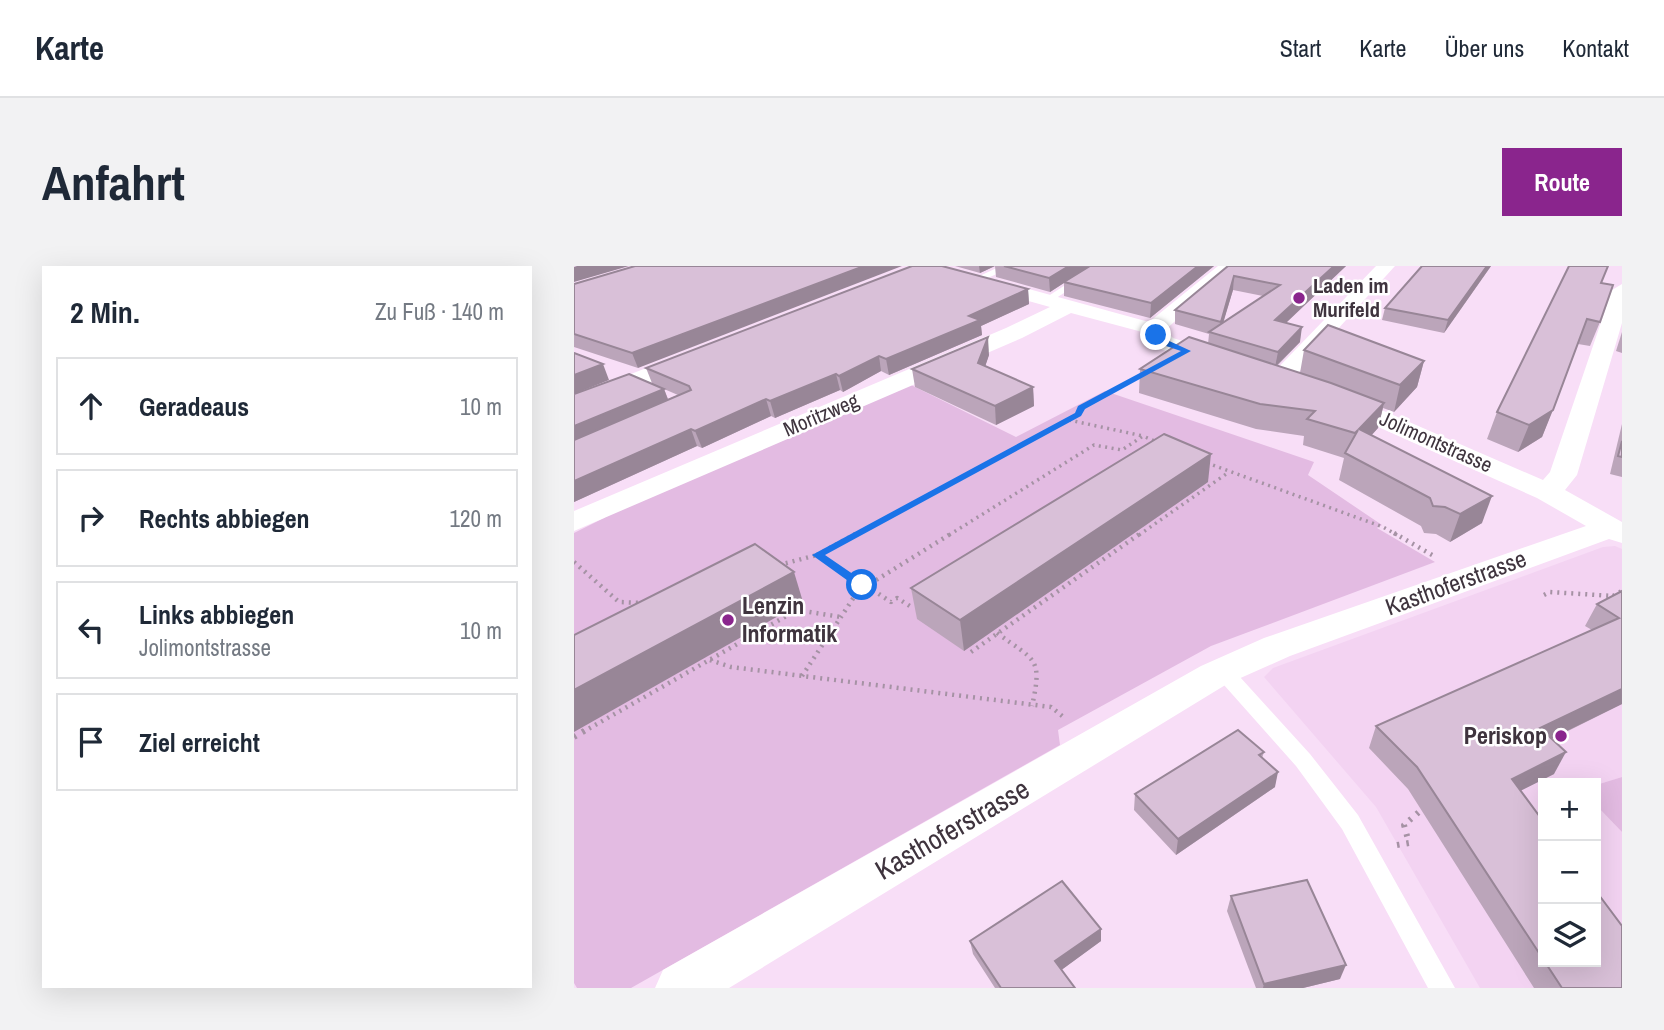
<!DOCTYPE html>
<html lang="de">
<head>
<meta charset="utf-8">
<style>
  :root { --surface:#fff; --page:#f2f2f3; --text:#1f2937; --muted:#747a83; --line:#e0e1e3; --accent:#8a258d }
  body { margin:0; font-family:"Archivo Narrow",sans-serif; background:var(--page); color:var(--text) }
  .controls { position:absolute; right:21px; bottom:21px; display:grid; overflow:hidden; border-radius:0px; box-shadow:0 7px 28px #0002 }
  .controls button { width:63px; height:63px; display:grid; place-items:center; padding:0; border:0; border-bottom:2px solid var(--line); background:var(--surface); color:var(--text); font:35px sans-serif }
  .stop { position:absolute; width:21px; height:21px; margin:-16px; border:5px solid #1a73e8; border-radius:50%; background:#fff }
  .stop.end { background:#1a73e8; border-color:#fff; box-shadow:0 2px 7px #0008 }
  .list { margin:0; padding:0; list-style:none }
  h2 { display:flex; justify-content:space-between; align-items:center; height:91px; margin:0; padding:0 28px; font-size:30px }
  h2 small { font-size:23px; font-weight:400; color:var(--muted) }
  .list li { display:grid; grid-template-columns:46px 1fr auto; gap:21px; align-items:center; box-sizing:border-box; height:98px; margin:0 14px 14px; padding:0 14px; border:2px solid var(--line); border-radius:0px }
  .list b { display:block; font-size:26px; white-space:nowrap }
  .list p { margin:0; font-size:23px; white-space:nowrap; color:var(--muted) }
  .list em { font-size:23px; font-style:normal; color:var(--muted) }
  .icon { flex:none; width:38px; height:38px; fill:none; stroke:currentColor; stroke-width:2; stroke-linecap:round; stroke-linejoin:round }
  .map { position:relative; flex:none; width:1048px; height:722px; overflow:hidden; border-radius:0px }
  header { display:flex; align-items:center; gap:42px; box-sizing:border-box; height:98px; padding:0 35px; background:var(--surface); border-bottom:2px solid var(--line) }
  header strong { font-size:33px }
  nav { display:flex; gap:38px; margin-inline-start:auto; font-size:24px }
  .intro { display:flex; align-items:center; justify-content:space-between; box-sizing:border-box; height:168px; padding:0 42px }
  h1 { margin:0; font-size:49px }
  .button { padding:18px 32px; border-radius:0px; background:var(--accent); color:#fff; font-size:24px; font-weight:700 }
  main { display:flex; gap:42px; padding:0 42px }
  aside { flex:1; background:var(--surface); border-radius:0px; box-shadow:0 7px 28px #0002 }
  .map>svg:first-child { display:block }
  .built { fill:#f3d3f2 }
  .green { fill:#e3bbe2 }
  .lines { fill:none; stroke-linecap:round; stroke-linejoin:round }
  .path-far3 { stroke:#a592a4; stroke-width:2.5; stroke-dasharray:1 3.5; stroke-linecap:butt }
  .path-far2 { stroke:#a592a4; stroke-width:3.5; stroke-dasharray:2 4.5; stroke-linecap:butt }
  .path-far1 { stroke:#a592a4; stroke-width:4.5; stroke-dasharray:2 5; stroke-linecap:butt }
  .path { stroke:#a592a4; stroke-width:6; stroke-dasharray:2.5 7; stroke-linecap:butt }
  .lane { fill:#fff; fill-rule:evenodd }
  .street { fill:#fff; fill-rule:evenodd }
  .wall { fill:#bba5ba; fill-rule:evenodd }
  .shaded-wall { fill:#988697 }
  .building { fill:#d9c0d8; stroke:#988697; stroke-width:2 }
  .route { fill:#1a73e8 }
  .poi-dot { fill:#8a258d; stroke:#fff; stroke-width:2.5 }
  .labels { text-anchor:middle; stroke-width:5; stroke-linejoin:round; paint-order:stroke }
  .far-poi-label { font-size:21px; font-weight:bold; fill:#3f343e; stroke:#fff; text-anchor:start }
  .far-street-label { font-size:21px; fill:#3f343e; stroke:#fff }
  .street-label { font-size:24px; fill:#3f343e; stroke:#fff }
  .poi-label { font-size:24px; font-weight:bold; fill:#3f343e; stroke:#fff; text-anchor:start }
  .near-street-label { font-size:28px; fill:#3f343e; stroke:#fff }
</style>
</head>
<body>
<header>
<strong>Karte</strong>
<nav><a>Start</a><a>Karte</a><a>Über uns</a><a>Kontakt</a></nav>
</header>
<div class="intro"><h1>Anfahrt</h1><a class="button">Route</a></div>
<main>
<aside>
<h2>2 Min.<small>Zu Fuß · 140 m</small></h2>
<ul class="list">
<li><svg class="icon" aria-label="ahead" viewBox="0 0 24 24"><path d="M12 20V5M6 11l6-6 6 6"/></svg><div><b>Geradeaus</b></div><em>10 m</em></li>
<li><svg class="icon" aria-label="right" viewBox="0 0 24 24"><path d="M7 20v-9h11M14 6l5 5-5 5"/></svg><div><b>Rechts abbiegen</b></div><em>120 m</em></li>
<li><svg class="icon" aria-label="left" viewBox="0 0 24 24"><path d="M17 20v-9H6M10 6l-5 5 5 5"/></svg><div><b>Links abbiegen</b><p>Jolimontstrasse</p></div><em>10 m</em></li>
<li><svg class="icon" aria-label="arrive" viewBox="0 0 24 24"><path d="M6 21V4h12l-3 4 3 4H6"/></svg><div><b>Ziel erreicht</b></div></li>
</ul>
</aside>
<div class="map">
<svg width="1048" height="722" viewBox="0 0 1048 722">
  <rect width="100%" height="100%" fill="#f8def7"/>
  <!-- built -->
  <path class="built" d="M1041,280L1048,283V511L1022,519L969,517V696H1022V539L1048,566V722H906L802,541L690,411L699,402L1029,281Z"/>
  <!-- green -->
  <g class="green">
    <path d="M333,117L442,171L531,125L740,196L734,209L808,259L803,262L861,296L637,380L484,464L486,479L57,722H3L0,717V267L30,252L43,242Z"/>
    <path d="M1048,511V566L1022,539V519Z"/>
  </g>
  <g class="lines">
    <!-- path-far3 -->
    <path class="path-far3" d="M552,117L569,108"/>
    <!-- path-far2 -->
    <g class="path-far2">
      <path d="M495,154L569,170"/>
      <path d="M633,197L809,261L823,269"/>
      <path d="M280,269L504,148L507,142L555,116"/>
      <path d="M375,269L520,179L548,184L569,170L583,176"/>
      <path d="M565,269L655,206"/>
    </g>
    <!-- path-far1 -->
    <g class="path-far1">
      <path d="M820,267L860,290"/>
      <path d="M243,289L283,267"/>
      <path d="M0,296L45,336L69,337"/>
      <path d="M205,299L243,289L288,319"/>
      <path d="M293,320L317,336L323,332L339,342"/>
      <path d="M970,329L976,326L1039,330L1048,325"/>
      <path d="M423,367C461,395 469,391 458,440"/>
      <path d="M397,386L567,267"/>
      <path d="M136,394L157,401L477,441L492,453"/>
      <path d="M228,410L288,319L291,321L378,267"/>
      <path d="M9,466L223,344L267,351"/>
    </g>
    <!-- path -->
    <g class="path">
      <path d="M0,471L12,464"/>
      <path d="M823,579L835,577L830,559L845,546"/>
    </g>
    <!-- lane -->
    <g class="lane">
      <path d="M427,0H440L405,16L397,14Z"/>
      <path d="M521,0H532L476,36L468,34Z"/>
      <path d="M649,398L656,400L736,488L784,549L881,722H854L768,563L722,500L642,410L640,405L642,400Z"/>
    </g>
    <!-- street -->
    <g class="street">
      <path d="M644,0H664L591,64L599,72L652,89L655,94L652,99H636L583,82L572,67L497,47L448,72L0,265V245L432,62L476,41L401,20L399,16L401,12H415L575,56Z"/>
      <path d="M802,0H821L714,118H698L694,113L698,108Z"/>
      <path d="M1048,18V57L1003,209L991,224L1048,256V277L1035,273L716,390L653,418L155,722H81L89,704L627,400L690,372L1012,260L963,232L755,139L752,134L755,129L764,127L773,129L969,214L976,206L1038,24Z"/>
      <path d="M119,84L127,86L130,91L127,96L0,146V130Z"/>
    </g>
  </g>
  <!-- wall -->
  <g class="wall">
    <path d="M61,0L64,102L0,81V18Z"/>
    <path d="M381,0H421L406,7Z"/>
    <path d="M421,0H640L576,52L490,30V17L476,26L422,11Z"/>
    <path d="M654,0H772L712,57L726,76L703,100L726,107L730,84L850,95L843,121L820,146L809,142L804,162L797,170L908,257L876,276L862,268L850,267L847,260L765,214L770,192L729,179L730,170L682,163L565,127L566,103L634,78L635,68L601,58V44ZM659,24L689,30L649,56Z"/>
    <path d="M848,0H917L870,67L808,54L811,42Z"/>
    <path d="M1027,17L1026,56L1016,80L1004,78L968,171L944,186L913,173L923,146Z"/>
    <path d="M454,23L455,38L407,60L408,69L315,109L307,105L269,126L266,124L201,152L197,150L128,182L123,180L0,236V129L78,117L72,102ZM90,123L104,129L94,133Z"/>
    <path d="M1048,66V87L1042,85Z"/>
    <path d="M415,89L411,100L459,121L460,140L422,159L341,121L338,103Z"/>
    <path d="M1048,158V211L1036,208Z"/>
    <path d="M634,216L390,385L343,353L337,322Z"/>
    <path d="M1048,325V438L978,473L980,508L946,525L969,555V696H1022L1048,722H960L834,523L795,482L802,460L1018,364L1011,360L1023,338Z"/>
    <path d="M690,486L688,492L701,521L602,589L560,544L561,528Z"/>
    <path d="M657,630L766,713L729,722H682L653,645Z"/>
    <path d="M396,675H527L487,704L501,722H421L399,688Z"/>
  </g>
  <!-- shaded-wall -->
  <g class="shaded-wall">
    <path d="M3,0H55L0,16V1Z"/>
    <path d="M290,0H328L64,102L58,87Z"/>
    <path d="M405,0H421L406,7Z"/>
    <path d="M495,0H516L476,26L475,12Z"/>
    <path d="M624,0H640L576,52L577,37Z"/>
    <path d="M760,0H772L699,69L701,54Z"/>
    <path d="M913,0H917L870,67L874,54Z"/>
    <path d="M660,10L659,24L645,71L647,56Z"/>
    <path d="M454,23L455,38L407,60L408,69L315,109L312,93L395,50Z"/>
    <path d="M728,61L726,76L701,101L704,86Z"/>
    <path d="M414,71L415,89L406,116L404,97Z"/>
    <path d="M305,90L307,105L269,126L265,110Z"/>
    <path d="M850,95L843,121L820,146L826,119Z"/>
    <path d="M29,98L35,114L0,128V109Z"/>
    <path d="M262,108L266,124L201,152L196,135Z"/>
    <path d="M459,121L460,140L422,159L421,140Z"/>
    <path d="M90,123L96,139L0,180V160Z"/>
    <path d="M192,133L197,150L128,182L121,165Z"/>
    <path d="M810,137L804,162L779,189L785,163Z"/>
    <path d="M979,144L968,171L944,186L955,159Z"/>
    <path d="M117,163L123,180L0,236V215Z"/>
    <path d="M637,188L634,216L390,385L386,354Z"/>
    <path d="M918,230L908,257L876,276L886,248Z"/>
    <path d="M220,306L229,336L0,466V424Z"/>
    <path d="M1048,423V438L954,484L966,462Z"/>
    <path d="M992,486L980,508L926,535L938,513Z"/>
    <path d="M704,506L701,521L602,589L604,573Z"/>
    <path d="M527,663V675L482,708L481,695Z"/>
    <path d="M772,699L766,713L729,722H689L690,718Z"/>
  </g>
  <!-- building -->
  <g class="building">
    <path d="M61,0H290L58,87L0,68V18Z"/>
    <path d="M338,0H368L454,23L395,50L406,54L312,93L305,90L265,110L262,108L196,135L192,133L121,165L117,163L0,215V174L117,124L115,120L72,102Z"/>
    <path d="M430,0H495L475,12Z"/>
    <path d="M516,0H624L577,37L490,16Z"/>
    <path d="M654,0H760L701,54L728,61L704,86L635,66L706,19L660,10L647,56L601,44Z"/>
    <path d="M848,0H913L874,54L811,42Z"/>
    <path d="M995,0H1034L1027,17L1039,19L1026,56L1013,53L979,144L955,159L923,146Z"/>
    <path d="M754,59L850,95L826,119L730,84Z"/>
    <path d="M414,71L404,97L459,121L421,140L338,103Z"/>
    <path d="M615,71L757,117L810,137L785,163L918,230L886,248L871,241L859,240L856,232L771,187L784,164L781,167L733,153L741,145L686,138L566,103Z"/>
    <path d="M0,87L29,98L0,109Z"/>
    <path d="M55,108L90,123L0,160V128Z"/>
    <path d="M590,168L637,188L386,354L337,322Z"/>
    <path d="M1048,175V191L1044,190Z"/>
    <path d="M181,278L220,306L0,424V369Z"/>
    <path d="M1048,325V423L966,462L992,486L938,513L969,555V693L843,501L802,460L1045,352L1023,338Z"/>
    <path d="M664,464L690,486L685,489L704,506L604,573L561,528Z"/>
    <path d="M733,614L772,699L690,718L657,630Z"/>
    <path d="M488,615L527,663L481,695L501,722H427L396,675Z"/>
    <path d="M1022,625L1048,660V722H988L971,696H1022Z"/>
  </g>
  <!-- route -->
  <path class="route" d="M580,68L617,85L511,143L507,150L251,289L292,317V322H284L238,289L501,147L504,140L607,85L589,79Z"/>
  <!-- markers -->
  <g class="poi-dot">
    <circle cx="725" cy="32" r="7"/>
    <circle cx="154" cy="354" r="7"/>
    <circle cx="987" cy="470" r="7"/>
  </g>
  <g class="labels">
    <!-- far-poi labels -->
    <g class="far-poi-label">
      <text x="739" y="27">Laden im<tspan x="739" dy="24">Murifeld</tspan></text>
    </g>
    <!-- far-street labels -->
    <g class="far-street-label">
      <text transform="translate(247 149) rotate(-23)" y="7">Moritzweg</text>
      <text transform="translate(862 176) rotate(24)" y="7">Jolimontstrasse</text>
    </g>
    <!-- street labels -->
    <g class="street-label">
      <text transform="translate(882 317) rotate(-20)" y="8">Kasthoferstrasse</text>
    </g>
    <!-- poi labels -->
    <g class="poi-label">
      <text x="168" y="348">Lenzin<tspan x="168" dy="28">Informatik</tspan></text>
      <text x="973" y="478" text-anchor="end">Periskop</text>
    </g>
    <!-- near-street labels -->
    <g class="near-street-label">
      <text transform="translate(378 563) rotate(-30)" y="10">Kasthoferstrasse</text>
    </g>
  </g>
</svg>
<div class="controls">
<button>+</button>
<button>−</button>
<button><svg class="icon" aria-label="layers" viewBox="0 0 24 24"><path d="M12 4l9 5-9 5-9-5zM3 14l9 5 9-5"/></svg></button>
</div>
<div class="stop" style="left:288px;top:319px"></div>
<div class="stop end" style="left:582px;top:69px"></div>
</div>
</main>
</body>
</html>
